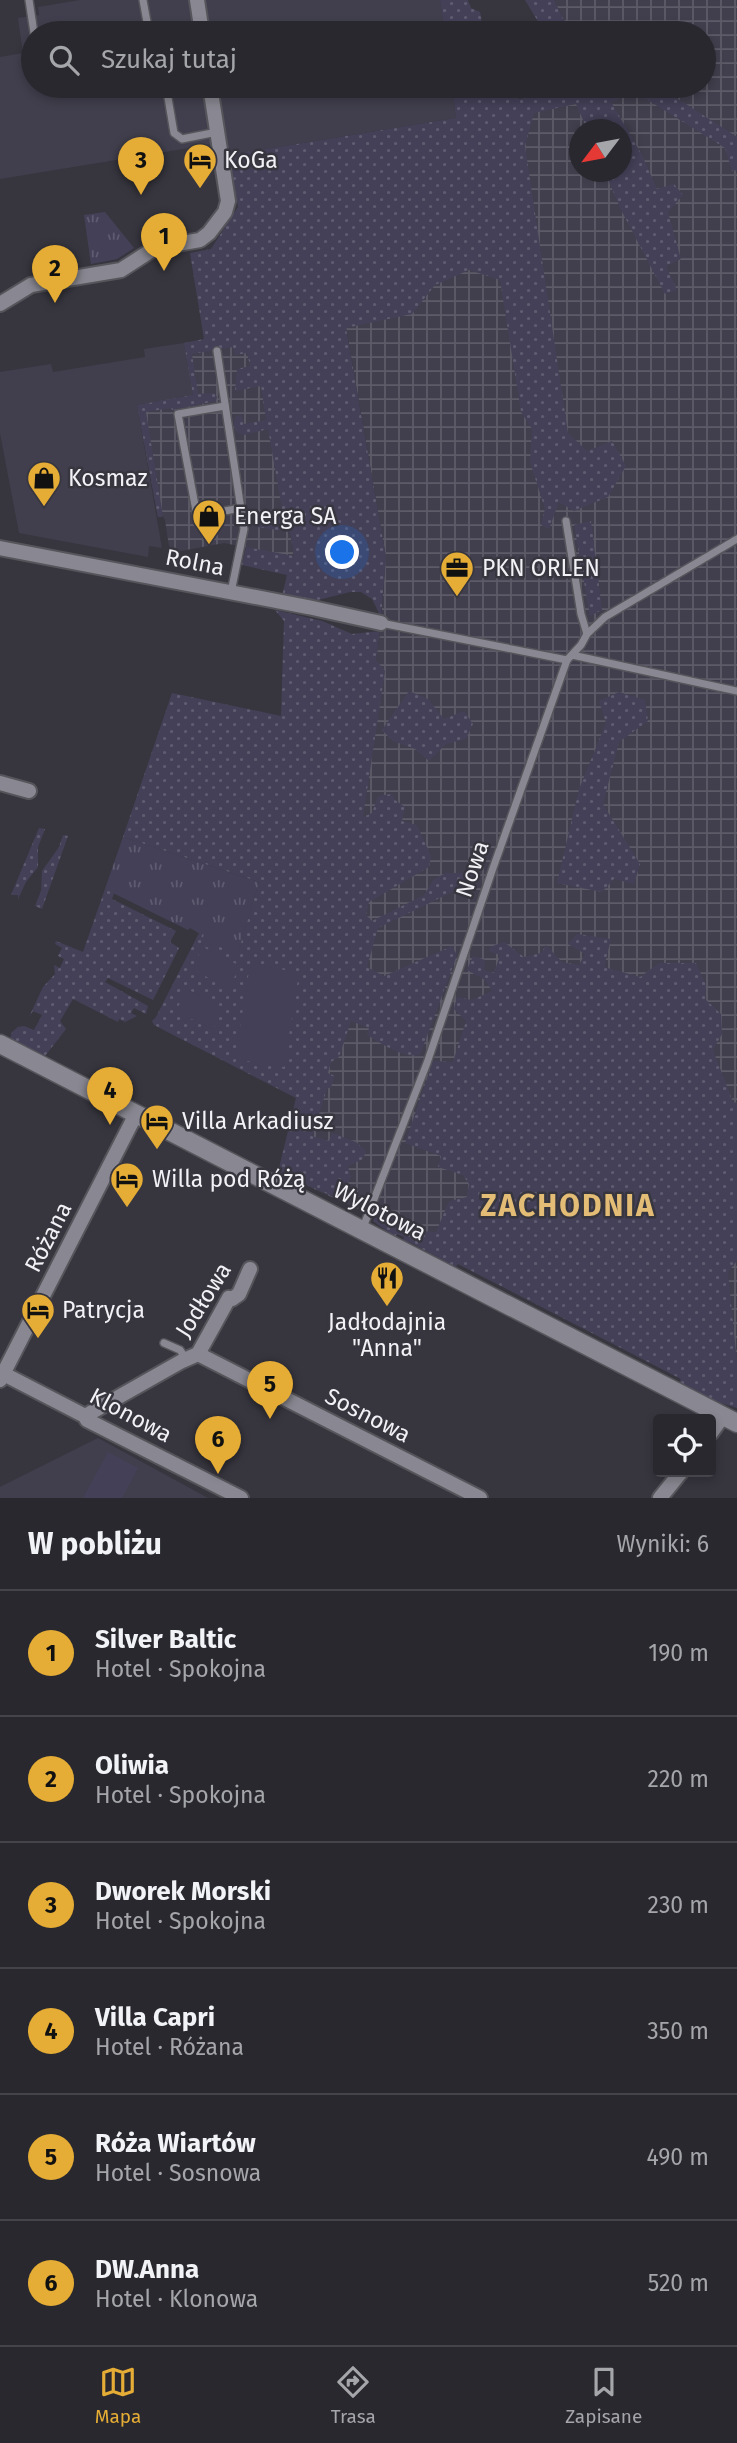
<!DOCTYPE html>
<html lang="pl">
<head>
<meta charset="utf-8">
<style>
  :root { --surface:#29282f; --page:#35343b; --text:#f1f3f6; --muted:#a5a6aa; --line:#45444b; --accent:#e5ad35 }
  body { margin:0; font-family:"Fira Sans",sans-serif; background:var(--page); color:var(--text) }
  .controls { position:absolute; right:21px; bottom:21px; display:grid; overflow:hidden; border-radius:7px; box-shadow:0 4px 10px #0003 }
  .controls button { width:63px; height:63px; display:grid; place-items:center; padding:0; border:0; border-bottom:2px solid var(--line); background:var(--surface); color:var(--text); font:35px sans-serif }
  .compass { position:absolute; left:569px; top:119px; width:63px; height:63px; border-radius:50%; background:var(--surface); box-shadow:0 4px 10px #0003; rotate:238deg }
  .you { position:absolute; left:343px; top:553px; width:24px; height:24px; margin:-18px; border:5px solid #fff; border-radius:50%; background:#1a73e8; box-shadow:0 0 0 10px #1a73e833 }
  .badge { display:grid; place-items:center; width:46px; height:46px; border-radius:50%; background:var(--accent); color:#111; font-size:23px; font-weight:700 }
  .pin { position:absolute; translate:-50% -58px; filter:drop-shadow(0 2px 4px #0008) }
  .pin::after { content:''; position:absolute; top:37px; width:24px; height:21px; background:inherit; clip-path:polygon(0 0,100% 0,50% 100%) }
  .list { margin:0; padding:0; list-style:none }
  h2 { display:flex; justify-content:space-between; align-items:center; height:91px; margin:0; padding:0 28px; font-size:30px }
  h2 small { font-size:23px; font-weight:400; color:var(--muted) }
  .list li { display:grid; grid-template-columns:46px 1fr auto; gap:21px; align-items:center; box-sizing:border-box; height:126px; padding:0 28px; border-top:2px solid var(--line) }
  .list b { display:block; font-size:26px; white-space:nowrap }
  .list p { margin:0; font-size:23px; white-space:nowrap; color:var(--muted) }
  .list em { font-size:23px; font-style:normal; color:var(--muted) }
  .icon { flex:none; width:38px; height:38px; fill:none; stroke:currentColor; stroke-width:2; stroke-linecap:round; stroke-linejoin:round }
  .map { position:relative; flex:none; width:737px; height:1498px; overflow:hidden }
  .search { position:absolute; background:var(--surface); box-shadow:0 4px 10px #0003; left:21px; right:21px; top:21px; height:77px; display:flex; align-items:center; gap:18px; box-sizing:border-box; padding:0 24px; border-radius:38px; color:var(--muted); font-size:26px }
  .sheet { height:847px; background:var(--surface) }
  nav { display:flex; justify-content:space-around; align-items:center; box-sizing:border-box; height:98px; border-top:2px solid var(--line); background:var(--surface); font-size:19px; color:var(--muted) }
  nav a { display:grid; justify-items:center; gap:4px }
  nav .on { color:var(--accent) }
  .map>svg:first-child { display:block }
  .built { fill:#413f4d }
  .industrial { fill:url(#industrial-grid); fill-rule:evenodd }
  .grass { fill:url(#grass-dots) }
  .park { fill:url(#park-tufts) }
  .pitch { fill:#444058 }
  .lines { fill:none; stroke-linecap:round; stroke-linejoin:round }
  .service-casing { stroke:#56555b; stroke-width:10 }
  .minor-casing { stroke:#56555b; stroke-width:18 }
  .tertiary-casing { stroke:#56555b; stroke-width:21 }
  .service { stroke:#898892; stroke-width:7 }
  .minor { stroke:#898892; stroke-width:14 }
  .tertiary { stroke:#898892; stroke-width:18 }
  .labels { text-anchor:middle; stroke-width:5; stroke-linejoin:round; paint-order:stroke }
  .poi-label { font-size:23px; fill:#f1f1f6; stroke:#37363f; text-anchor:start }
  .street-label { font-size:23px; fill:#f1f1f6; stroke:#37363f }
  .district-label { font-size:30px; font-weight:bold; letter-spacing:2px; fill:#e3bc75; stroke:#37363f }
</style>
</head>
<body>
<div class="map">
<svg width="737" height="1498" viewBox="0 0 737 1498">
  <defs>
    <pattern id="industrial-grid" width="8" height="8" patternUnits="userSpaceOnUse" patternTransform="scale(1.75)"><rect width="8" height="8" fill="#413f4d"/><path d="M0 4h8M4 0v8" fill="none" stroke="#5d5b67"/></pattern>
    <pattern id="grass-dots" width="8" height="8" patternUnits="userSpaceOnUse" patternTransform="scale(1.75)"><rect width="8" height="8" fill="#444058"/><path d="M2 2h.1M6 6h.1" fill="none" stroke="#5f5c71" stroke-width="1.8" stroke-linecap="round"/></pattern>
    <pattern id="park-tufts" width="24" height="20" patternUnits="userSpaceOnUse" patternTransform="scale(1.75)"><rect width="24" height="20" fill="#444058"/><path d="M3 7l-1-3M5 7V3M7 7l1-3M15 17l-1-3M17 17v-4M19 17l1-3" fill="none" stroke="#5f5c71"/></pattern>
  </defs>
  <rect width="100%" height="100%" fill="#37363f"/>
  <!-- built -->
  <g class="built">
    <path d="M80,0H191L197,33H33V86H205L213,144L0,179V57L23,53L18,18L39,15L38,7Z"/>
    <path d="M204,0H440L445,33H210Z"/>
    <path d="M218,86H452L456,118L229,155Z"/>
    <path d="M184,343L193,395L137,405L162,548L149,546L148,557L19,533L0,433V372L51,364L53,372L145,357L144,349Z"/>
    <path d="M98,1438L208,1498H0V1487Z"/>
  </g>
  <!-- industrial -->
  <g class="industrial">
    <path d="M554,0H737V1404L376,1217L294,1180L380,634L386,557L327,218L519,99L587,89L597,87L596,86H704V33H570ZM580,130H622V172H580Z"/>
    <path d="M258,331L294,557L224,543L170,553L165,520L163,516L158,517L137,405L193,395L184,343Z"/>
  </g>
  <!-- grass -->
  <g class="grass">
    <path d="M440,0H468L471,8L480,12L484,33H445Z"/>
    <path d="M525,0H554L570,33H545Z"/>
    <path d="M452,86H516L519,99L577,91L575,86H596L597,88L658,86L737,137V170L732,171L725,148L643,97L646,89L611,102L642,155L657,189L674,184L683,195L668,212L681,259L666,266L677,290L665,294L620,208L605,172H622V130L587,129L576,104L534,113L525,146L568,433L587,451L612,441L626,466L608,497L574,511L559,502L549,529L541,525L545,509L530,462L532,429L521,412L500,280L469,270L435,285L412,314L346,328L386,557L381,617L372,599L361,592H350L318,600L282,596L287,575L242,565L246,547L294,556L290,532L251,526L254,515L282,508L268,429L244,435L237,432L233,425L236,417L241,414L244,424L266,420L261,386L235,391L237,369L250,366L247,353L235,355L233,347L192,354L198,394L214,393L217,397L216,401L172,410L171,408L146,412L163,516L158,517L137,405L193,395L184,343L204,339L190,253L211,249L238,207L229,155L456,118Z"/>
    <path d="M591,521L602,610L590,616L574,525Z"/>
    <path d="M275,610L322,621L352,634L380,631L376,660L385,671L363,817L372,813L378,796L392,794L395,800L405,807L402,821L417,825L431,856L429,867L369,902L366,915L372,921L424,895L434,879L446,873H479V879L378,928L367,967L384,976L452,946L457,955L420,1055C402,1058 382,1044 367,1035L369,1028L351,1021L339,1057L331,1062L328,1073L335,1076L331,1087L327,1089L312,1136L329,1141L332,1133L356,1142L366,1151L363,1159L348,1166L351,1177L339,1199L278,1172L296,1098L154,1025L152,1021L156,1017L199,933L200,936L237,955L259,882L123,837L172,693L281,716L284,621Z"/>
    <path d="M409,691L428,699L444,719L464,711L473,724L466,739L446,744L429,761L415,749L393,741L382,730Z"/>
    <path d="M619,692L645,700L648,721L619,742L603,804L640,864L634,884L614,879L602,892L557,883L579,789L606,723L599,701Z"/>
    <path d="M39,828L45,829L38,847V867L26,882L18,899V895H11Z"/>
    <path d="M63,835L68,836L42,909L35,906L41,891L42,871L59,847Z"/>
    <path d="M105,889L114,893L112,899L176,931L170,942L179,948L153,1000L108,978L105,982L148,1006L146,1014L134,1008L131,1013L137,1016L125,1022L119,1019L118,1022L73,999L60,1021L66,1029L45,1056L10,1039L12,1032L18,1027L24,1026L34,1030L42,1015L33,1011L29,1017L43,987L55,974L54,965L60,968L64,959L58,956L62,948L55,944L56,941L83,952Z"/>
    <path d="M577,934L611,939L604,967L640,977L659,963H696L706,985L705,999L721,1014L722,1034L713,1050L733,1102L737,1103V1261L728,1272L737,1363V1408L714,1401L679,1383L681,1379L458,1264L456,1267L411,1243L403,1241L404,1237L397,1234L395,1237L373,1221L380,1205L411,1220L421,1231L436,1232L449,1201L467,1197L469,1184L463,1175L438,1167L441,1156L405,1143L433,1061L453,1062L466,1021L454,1009L457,997L472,1000L492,991L485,980L467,970L473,956L485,960L484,970L494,973L500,955L489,951L490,947L504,942L524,957L541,953L546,945L562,962L579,965L585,954L568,944Z"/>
  </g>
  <!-- park -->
  <g class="park">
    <path d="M105,212L134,248L117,259L91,264L84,215Z"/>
    <path d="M123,837L259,882L237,956L200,936L199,933L190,928L188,930L105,889Z"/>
  </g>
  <!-- pitch -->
  <g class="pitch">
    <path d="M203,947L240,966L229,988L191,969Z"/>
    <path d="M250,965L299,972L284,1067L235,1059Z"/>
    <path d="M187,989L224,1008L213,1030L176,1011Z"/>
    <path d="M108,1452L138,1468L122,1498H83Z"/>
  </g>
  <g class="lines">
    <!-- service casing -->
    <g class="service-casing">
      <g id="service">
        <path d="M29,0L34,33"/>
        <path d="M143,0L149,33"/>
        <path d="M166,86L174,133L182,139L217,132"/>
        <path d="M217,351L244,529L231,592"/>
        <path d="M225,406L178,414L197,516L241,508"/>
        <path d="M381,623L567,660"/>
        <path d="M587,634L605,617L737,539"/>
        <path d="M572,655L737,691"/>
        <path d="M362,1230L427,1063L492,871L567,660L581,645L587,634L581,614L566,521"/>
        <path d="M164,1343L180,1350L186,1359"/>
      </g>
    </g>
    <!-- minor casing -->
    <g class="minor-casing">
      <g id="minor">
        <path d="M197,0L202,33"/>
        <path d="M0,304L31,285L121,270L155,248L200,240L209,233L225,212L228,201L210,86"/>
        <path d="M0,548L308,607L381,623"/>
        <path d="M0,783L29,791"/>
        <path d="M198,1354L480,1498"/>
        <path d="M0,1372L85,1416L87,1420L241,1498"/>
        <path d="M0,1380L136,1114"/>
        <path d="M85,1416L182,1361L198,1354L229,1298L232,1299L239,1294L250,1269"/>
        <path d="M711,1433L723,1416"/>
        <path d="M660,1498L681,1472"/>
      </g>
    </g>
    <!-- tertiary casing -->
    <g class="tertiary-casing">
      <path id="tertiary" d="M0,1044L737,1423"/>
    </g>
    <!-- service -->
    <use href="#service" class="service"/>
    <!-- minor -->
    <use href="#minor" class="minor"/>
    <!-- tertiary -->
    <use href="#tertiary" class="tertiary"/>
  </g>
  <!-- icons -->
  <defs>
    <g id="hotel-pin" transform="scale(1.75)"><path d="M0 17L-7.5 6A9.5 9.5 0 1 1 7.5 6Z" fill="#e5ad35" stroke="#37363f"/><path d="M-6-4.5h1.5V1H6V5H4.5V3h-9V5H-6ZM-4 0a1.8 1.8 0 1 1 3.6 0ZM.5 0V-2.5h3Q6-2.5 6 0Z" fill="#111"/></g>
    <g id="shop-pin" transform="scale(1.75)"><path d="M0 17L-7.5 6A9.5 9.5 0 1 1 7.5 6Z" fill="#e5ad35" stroke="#37363f"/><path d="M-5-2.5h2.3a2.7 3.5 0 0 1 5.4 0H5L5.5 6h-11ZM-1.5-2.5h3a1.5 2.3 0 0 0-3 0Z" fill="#111"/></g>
    <g id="office-pin" transform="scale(1.75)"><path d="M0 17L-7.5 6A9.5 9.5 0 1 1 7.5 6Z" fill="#e5ad35" stroke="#37363f"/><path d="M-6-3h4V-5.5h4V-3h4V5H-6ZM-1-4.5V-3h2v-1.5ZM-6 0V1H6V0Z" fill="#111"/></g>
    <g id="restaurant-pin" transform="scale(1.75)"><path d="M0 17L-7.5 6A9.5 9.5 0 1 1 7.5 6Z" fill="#e5ad35" stroke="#37363f"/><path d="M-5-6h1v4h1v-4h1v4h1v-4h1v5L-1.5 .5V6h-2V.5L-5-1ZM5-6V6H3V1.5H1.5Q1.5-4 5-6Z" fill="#111"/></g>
  </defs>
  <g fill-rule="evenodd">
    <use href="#hotel-pin" x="200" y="160"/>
    <use href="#shop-pin" x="44" y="478"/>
    <use href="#shop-pin" x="209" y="516"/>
    <use href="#office-pin" x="457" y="568"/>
    <use href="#hotel-pin" x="157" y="1121"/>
    <use href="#hotel-pin" x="127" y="1179"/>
    <use href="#restaurant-pin" x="387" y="1278"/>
    <use href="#hotel-pin" x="38" y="1310"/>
  </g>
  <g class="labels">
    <!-- poi labels -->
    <g class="poi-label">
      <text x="224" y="168">KoGa</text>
      <text x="68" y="486">Kosmaz</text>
      <text x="234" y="524">Energa SA</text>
      <text x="482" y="576">PKN ORLEN</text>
      <text x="182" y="1129">Villa Arkadiusz</text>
      <text x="152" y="1187">Willa pod Różą</text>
      <text x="62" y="1318">Patrycja</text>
      <text x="387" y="1330" text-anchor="middle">Jadłodajnia<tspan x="387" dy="26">"Anna"</tspan></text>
    </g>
    <!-- street labels -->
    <g class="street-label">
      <text transform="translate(195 562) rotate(11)" y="8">Rolna</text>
      <text transform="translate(472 869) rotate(-71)" y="8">Nowa</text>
      <text transform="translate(380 1211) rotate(27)" y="8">Wylotowa</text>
      <text transform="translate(48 1237) rotate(-63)" y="8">Różana</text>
      <text transform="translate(203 1300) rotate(-58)" y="8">Jodłowa</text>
      <text transform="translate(131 1415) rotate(28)" y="8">Klonowa</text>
      <text transform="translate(368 1415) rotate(27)" y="8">Sosnowa</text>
    </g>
    <!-- district labels -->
    <g class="district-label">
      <text x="568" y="1216">ZACHODNIA</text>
    </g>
  </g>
</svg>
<div class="controls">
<button><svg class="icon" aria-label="locate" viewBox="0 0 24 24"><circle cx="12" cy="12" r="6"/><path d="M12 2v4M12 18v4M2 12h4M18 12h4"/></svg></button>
</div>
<svg class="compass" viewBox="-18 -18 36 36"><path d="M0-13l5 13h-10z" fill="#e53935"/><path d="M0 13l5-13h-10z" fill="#a5a6aa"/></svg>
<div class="you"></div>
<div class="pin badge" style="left:164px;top:271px">1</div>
<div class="pin badge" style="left:55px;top:303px">2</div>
<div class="pin badge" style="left:141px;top:195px">3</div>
<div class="pin badge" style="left:110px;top:1125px">4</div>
<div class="pin badge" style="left:270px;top:1419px">5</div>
<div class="pin badge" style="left:218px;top:1474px">6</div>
<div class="search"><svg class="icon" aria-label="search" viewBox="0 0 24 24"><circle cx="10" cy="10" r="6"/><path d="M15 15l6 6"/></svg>Szukaj tutaj</div>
</div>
<section class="sheet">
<h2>W pobliżu<small>Wyniki: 6</small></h2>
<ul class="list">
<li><span class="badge">1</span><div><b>Silver Baltic</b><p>Hotel · Spokojna</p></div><em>190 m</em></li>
<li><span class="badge">2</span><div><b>Oliwia</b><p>Hotel · Spokojna</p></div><em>220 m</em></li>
<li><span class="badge">3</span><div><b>Dworek Morski</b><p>Hotel · Spokojna</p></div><em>230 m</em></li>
<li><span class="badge">4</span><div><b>Villa Capri</b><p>Hotel · Różana</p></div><em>350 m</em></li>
<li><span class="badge">5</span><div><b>Róża Wiartów</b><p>Hotel · Sosnowa</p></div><em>490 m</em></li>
<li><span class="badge">6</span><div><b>DW.Anna</b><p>Hotel · Klonowa</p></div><em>520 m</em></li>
</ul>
</section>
<nav>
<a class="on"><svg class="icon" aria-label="map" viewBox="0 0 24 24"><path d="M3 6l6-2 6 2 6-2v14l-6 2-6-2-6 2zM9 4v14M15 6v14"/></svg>Mapa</a>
<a><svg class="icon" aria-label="directions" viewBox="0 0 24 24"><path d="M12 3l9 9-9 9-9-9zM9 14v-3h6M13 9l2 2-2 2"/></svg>Trasa</a>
<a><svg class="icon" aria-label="saved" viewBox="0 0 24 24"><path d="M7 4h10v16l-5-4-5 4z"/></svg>Zapisane</a>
</nav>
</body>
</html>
